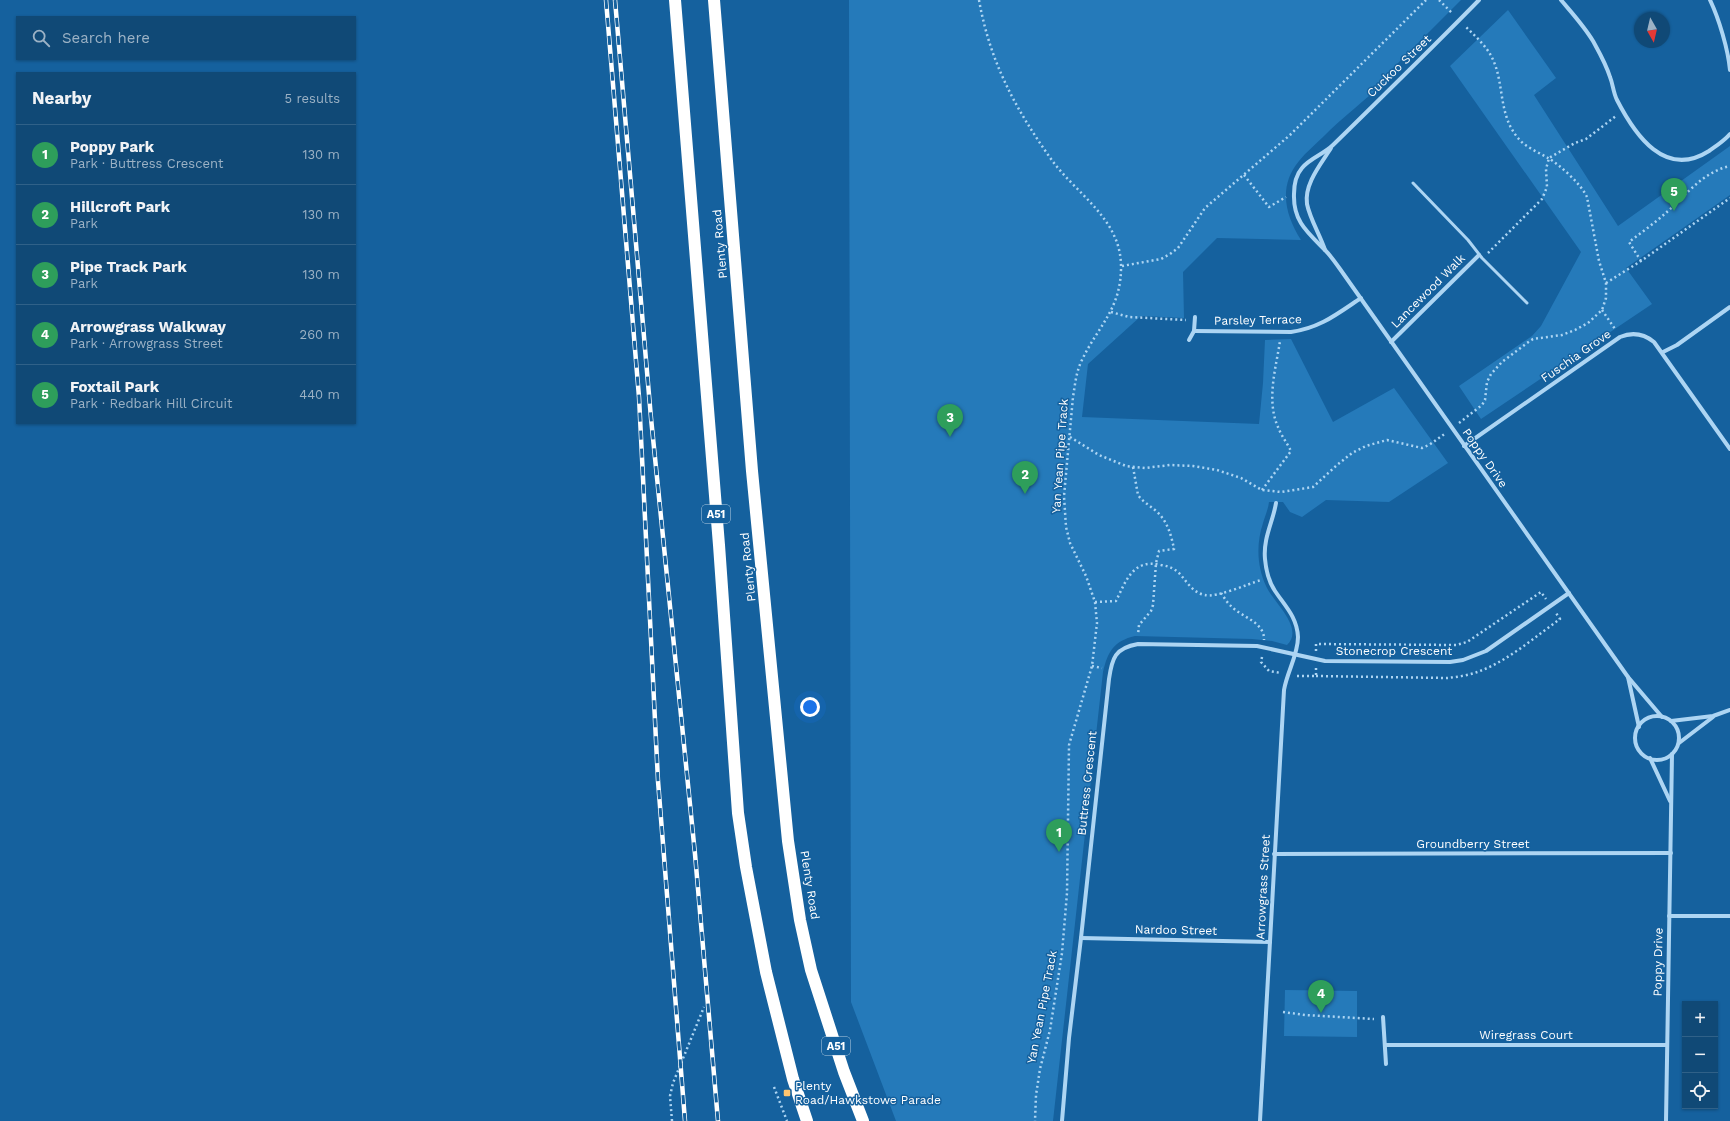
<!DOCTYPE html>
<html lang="en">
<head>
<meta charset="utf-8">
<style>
  :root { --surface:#104976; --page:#1e537e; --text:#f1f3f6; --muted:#9cb2c5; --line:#306188; --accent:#d6ab8b }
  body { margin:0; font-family:"Work Sans",sans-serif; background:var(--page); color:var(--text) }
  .controls { position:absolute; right:12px; bottom:12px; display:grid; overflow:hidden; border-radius:0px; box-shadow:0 1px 3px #0004 }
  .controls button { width:36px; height:36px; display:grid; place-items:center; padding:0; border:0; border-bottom:1px solid var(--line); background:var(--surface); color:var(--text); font:20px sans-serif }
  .compass { position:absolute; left:1634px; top:12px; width:36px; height:36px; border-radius:50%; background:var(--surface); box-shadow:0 1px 3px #0004; rotate:172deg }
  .you { position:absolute; left:810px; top:707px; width:14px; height:14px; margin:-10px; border:3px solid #fff; border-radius:50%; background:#1a73e8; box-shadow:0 0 0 6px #1a73e833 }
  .badge { display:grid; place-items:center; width:26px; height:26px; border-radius:50%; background:var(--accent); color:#fff; font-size:13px; font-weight:700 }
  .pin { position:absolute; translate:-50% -33px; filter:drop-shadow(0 1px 2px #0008) }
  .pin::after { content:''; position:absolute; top:21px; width:14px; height:12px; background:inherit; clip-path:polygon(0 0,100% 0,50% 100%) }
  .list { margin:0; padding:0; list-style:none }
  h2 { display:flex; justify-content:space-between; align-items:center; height:52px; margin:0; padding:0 16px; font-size:17px }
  h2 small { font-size:13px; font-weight:400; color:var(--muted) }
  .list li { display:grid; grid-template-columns:26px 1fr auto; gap:12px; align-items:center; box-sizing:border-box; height:60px; padding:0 16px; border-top:1px solid var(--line) }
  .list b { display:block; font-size:15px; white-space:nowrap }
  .list p { margin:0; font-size:13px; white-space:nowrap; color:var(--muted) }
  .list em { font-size:13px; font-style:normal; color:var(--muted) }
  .icon { flex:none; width:22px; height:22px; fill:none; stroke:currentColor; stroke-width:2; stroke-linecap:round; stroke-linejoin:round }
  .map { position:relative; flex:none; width:1730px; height:1121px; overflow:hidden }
  .search { position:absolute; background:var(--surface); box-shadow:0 1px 3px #0004; left:16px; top:16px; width:340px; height:44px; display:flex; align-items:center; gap:10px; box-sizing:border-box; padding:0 14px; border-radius:0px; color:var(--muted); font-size:15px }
  .panel { position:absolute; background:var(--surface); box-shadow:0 1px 3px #0004; left:16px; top:72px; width:340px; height:352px; border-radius:0px }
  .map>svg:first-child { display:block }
  .green { fill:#257aba }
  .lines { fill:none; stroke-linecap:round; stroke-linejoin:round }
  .path { stroke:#add5f3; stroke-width:2.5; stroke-dasharray:2 3; stroke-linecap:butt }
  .lane { stroke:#add5f3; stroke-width:3 }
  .street { stroke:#add5f3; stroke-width:4 }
  .highway { stroke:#fff; stroke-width:12 }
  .rail-casing { stroke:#fff; stroke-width:4.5 }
  .rail { stroke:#15619e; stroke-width:3; stroke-dasharray:9; stroke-linecap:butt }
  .poi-dot { fill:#ffc56f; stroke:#15619e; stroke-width:1.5 }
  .labels { text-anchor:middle; stroke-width:3; stroke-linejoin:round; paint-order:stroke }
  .shield { fill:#15619e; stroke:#b9d0e2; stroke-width:1 }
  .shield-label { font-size:11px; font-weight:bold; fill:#fff }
  .street-label { font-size:12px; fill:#fff; stroke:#15619e }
  .poi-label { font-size:12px; fill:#fff; stroke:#15619e; text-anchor:start }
</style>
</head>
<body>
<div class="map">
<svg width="1730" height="1121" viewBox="0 0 1730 1121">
  <rect width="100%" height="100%" fill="#15619e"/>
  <!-- green -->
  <g class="green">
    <path d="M849,0H1461L1391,70L1390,78L1388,80C1366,99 1343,117 1323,137C1315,145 1306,152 1299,161C1278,186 1285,215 1301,240L1217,238L1183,272L1184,318L1141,316L1088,364L1082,417L1259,424L1263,383L1265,340L1291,339L1333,422L1394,388L1448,463L1389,502L1326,500L1302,517L1290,512L1283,502H1269C1268,510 1265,516 1263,523C1256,544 1257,566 1266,586C1273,602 1305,628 1287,645L1272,641L1252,639L1135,636C1114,641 1108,651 1103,672L1053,1121H896L851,1002Z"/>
    <path d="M1508,10L1556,78L1534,95L1618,226L1730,146V195L1626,268L1652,304L1481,419L1459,386L1532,336L1541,326L1581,252L1450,66Z"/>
    <path d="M1285,990L1357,991V1037L1284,1036Z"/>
  </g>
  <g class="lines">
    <!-- path -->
    <g class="path">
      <path d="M979,0C990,62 1015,108 1051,159C1076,194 1120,218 1121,265C1122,309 1097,327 1081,362C1076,373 1075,385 1073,397L1064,496L1066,527L1070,543L1086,576L1095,602L1097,623L1092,666L1069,745L1067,893L1062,953L1050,1030L1040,1069L1036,1095L1035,1121"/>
      <path d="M1439,0L1453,14"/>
      <path d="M1244,175L1269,207L1286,197"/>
      <path d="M1488,253L1542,199L1547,187L1546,169L1549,158L1575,143L1586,139L1616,116"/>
      <path d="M1641,261L1629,242C1642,232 1656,222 1668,211C1687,194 1703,172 1730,166"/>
      <path d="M1122,266L1161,259L1170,254L1178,248L1205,208L1290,135L1426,0"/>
      <path d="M1606,283L1641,261L1730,198"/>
      <path d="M1602,310L1615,329"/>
      <path d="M1111,312L1129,317L1186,320"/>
      <path d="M1459,423L1482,405L1485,400L1487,382L1491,374L1502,362L1527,343L1533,339L1562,335L1575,330L1588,323L1602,310L1606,298V283L1599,261L1587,197C1581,184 1560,165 1548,158C1538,152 1525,147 1518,138C1499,116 1504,86 1494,62C1488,47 1476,37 1465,26"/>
      <path d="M1070,437L1099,455L1126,466L1145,468L1170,465L1193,466L1217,470L1241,478L1262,490L1281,492L1313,487L1337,465L1352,453L1366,446L1387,440L1422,448L1429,445L1446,433"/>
      <path d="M1133,467L1138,495C1142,501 1149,505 1155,510C1167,520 1171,534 1174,549L1159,551L1156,563L1153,605L1151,611L1139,625L1138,635"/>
      <path d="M1262,490L1291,451C1287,443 1281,435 1278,427C1266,400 1276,368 1280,341"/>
      <path d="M1221,593C1224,597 1227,603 1231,606C1241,617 1265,622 1264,640"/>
      <path d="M1095,602L1116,601C1126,581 1133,558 1161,565C1168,566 1174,568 1180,574C1187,582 1193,593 1205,595C1216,598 1248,584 1261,580"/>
      <path d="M1316,651V644L1456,645L1467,642L1541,592L1546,599"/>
      <path d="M1262,657L1261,662L1269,671L1281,673"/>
      <path d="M1092,666L1102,668"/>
      <path d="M1297,676H1316V668"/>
      <path d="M1316,676L1447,678C1458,677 1470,675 1480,671C1509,660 1535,637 1560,619L1556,613"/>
      <path d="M1283,1012L1305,1015L1374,1019"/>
      <path d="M774,1087L787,1121"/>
      <path d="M672,1121L670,1096L673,1083L704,1007"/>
    </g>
    <!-- lane -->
    <path class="lane" d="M1413,183L1468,240L1482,258L1527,303"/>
    <!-- street -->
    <g class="street">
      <path d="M1479,0C1431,49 1382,97 1333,145C1324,154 1310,158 1302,168C1296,175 1294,186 1294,194C1293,221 1307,232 1325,250C1330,255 1335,262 1340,269L1628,677L1662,717"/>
      <path d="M1561,0C1572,13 1584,26 1593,41C1599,52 1606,64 1610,77C1613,84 1613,92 1617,100C1635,135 1665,179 1709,151C1716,146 1724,141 1730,134"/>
      <path d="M1710,0C1719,19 1728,49 1730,70"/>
      <path d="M1325,250C1320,235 1310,219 1307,204C1304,184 1321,164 1331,148"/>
      <path d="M1194,331L1291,332C1320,328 1337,314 1361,298"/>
      <path d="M1189,340L1194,331L1195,317"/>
      <path d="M1391,342L1479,255"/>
      <path d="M1663,352L1677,345L1730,307"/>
      <path d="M1464,446L1620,337C1632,332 1644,334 1654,342L1730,449"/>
      <path d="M1628,677L1639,727"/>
      <circle cx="1657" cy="738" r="22"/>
      <path d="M1671,721L1713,716L1730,710"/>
      <path d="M1679,743L1713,717"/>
      <path d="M1650,758L1670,801"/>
      <path d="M1274,854L1671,853"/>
      <path d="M1669,916H1730"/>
      <path d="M1081,938L1270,942"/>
      <path d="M1383,1017L1386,1064"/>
      <path d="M1385,1045H1667"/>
      <path d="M1062,1121L1069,1038L1081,938L1109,679C1112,658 1115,648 1138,644L1257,646L1325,661L1450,662L1463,660L1486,651L1569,593"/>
      <path d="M1260,1121L1284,690C1287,672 1298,655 1298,637C1297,617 1285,606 1275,591C1269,582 1266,570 1265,559C1263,538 1273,522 1276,503"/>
      <path d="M1666,1121L1672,754"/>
    </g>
    <!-- highway -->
    <g class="highway">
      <path d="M675,0L719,545L738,813L746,867L766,972L793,1079L807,1121"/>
      <path d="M714,0L752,471L788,841L800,920L811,970L844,1072L863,1121"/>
    </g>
    <!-- rail casing -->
    <g class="rail-casing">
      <g id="rail">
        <path d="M606,0L639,397L658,781L685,1121"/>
        <path d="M615,0L651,418L695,854L718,1121"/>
      </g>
    </g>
    <!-- rail -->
    <use href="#rail" class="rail"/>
  </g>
  <!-- markers -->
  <rect class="poi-dot" x="783" y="1089" width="8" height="8" rx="2"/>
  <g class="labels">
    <!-- shield labels -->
    <g class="shield">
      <rect x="702" y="505" width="28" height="18" rx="3"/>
      <rect x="822" y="1037" width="28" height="18" rx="3"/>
    </g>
    <g class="shield-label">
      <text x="716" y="518">A51</text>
      <text x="836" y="1050">A51</text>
    </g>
    <!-- street labels -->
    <g class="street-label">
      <text transform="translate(1399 66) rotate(-44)" y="4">Cuckoo Street</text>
      <text transform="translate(720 244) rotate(-95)" y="4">Plenty Road</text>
      <text transform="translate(1428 291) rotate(-45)" y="4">Lancewood Walk</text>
      <text transform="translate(1258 320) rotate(-1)" y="4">Parsley Terrace</text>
      <text transform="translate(1576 356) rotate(-35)" y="4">Fuschia Grove</text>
      <text transform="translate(1060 456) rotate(-86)" y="4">Yan Yean Pipe Track</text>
      <text transform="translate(1485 458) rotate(55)" y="4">Poppy Drive</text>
      <text transform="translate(748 567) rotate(-96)" y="4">Plenty Road</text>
      <text x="1394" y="655">Stonecrop Crescent</text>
      <text transform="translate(1087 783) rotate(-84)" y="4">Buttress Crescent</text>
      <text x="1473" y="848">Groundberry Street</text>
      <text transform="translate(810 885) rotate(81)" y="4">Plenty Road</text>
      <text transform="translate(1263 887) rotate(-87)" y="4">Arrowgrass Street</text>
      <text transform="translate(1176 930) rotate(1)" y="4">Nardoo Street</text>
      <text transform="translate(1658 962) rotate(-89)" y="4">Poppy Drive</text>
      <text transform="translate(1042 1007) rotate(-79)" y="4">Yan Yean Pipe Track</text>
      <text x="1526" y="1039">Wiregrass Court</text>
    </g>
    <!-- poi labels -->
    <g class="poi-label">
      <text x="795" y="1090">Plenty<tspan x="795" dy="14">Road/Hawkstowe Parade</tspan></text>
    </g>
  </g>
</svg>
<div class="controls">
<button>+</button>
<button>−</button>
<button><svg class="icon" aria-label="locate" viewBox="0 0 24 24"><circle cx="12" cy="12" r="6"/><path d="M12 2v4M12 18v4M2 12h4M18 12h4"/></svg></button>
</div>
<svg class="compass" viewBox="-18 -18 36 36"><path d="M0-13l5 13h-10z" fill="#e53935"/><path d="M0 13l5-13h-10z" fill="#9cb2c5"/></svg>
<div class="you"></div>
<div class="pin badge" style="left:1059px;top:852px;background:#2e9e5b">1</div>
<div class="pin badge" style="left:1025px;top:494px;background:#2e9e5b">2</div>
<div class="pin badge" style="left:950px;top:437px;background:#2e9e5b">3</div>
<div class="pin badge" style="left:1321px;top:1013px;background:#2e9e5b">4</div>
<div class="pin badge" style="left:1674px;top:211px;background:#2e9e5b">5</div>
<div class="search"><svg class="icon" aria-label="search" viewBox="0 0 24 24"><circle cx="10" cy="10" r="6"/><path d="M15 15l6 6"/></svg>Search here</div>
<section class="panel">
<h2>Nearby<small>5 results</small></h2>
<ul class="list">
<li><span class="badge" style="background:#2e9e5b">1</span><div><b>Poppy Park</b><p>Park · Buttress Crescent</p></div><em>130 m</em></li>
<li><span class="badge" style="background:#2e9e5b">2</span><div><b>Hillcroft Park</b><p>Park</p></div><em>130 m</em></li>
<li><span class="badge" style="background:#2e9e5b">3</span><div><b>Pipe Track Park</b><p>Park</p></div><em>130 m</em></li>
<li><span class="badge" style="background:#2e9e5b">4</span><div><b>Arrowgrass Walkway</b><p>Park · Arrowgrass Street</p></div><em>260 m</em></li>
<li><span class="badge" style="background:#2e9e5b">5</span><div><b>Foxtail Park</b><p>Park · Redbark Hill Circuit</p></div><em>440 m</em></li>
</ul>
</section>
</div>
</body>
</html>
